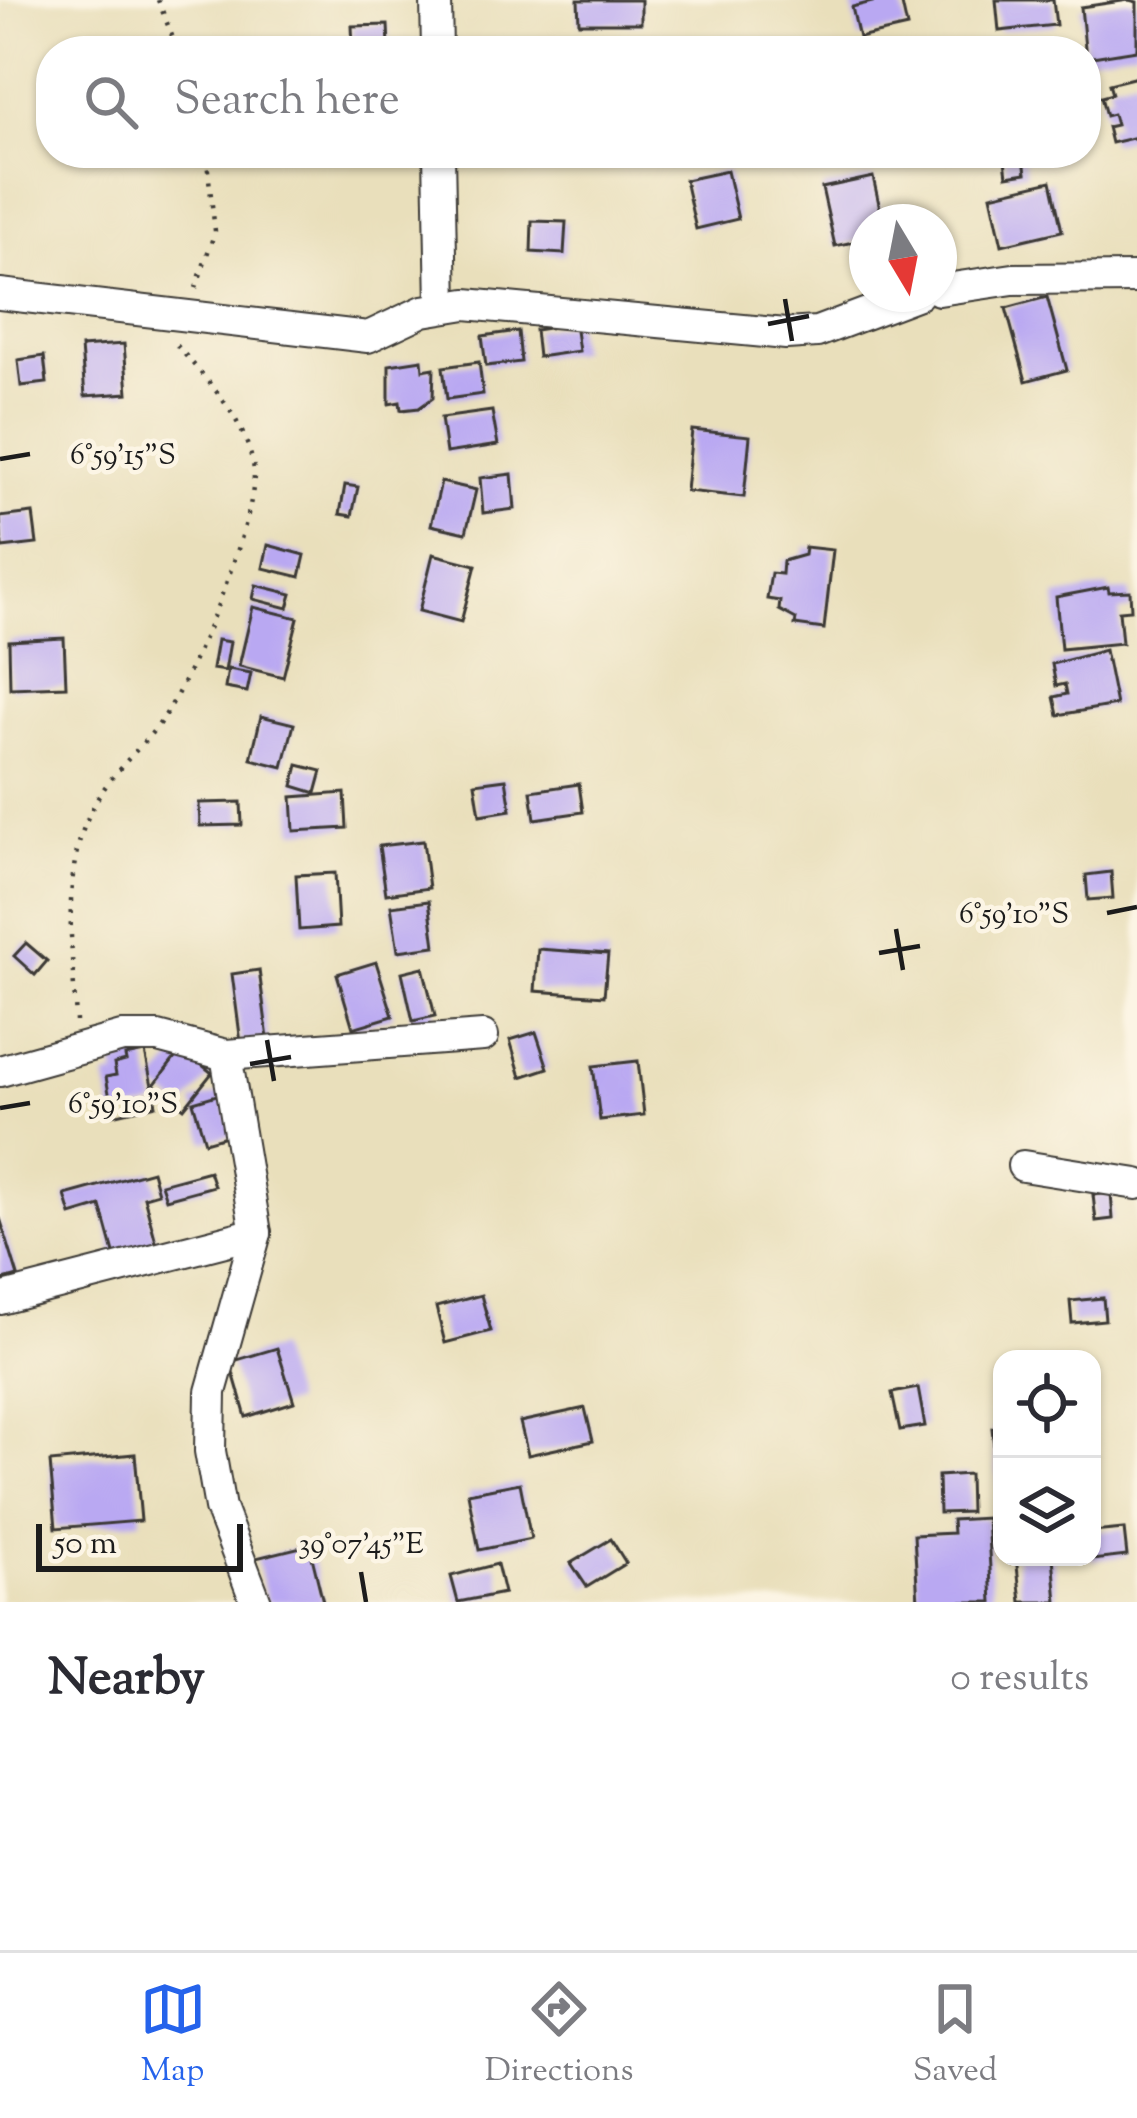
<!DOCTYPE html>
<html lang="en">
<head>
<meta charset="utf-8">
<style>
  :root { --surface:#fff; --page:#f2f2f3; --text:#2b2b33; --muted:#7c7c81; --line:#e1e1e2; --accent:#2563eb }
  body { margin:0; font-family:"Sorts Mill Goudy",serif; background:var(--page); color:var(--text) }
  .controls { position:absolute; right:36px; bottom:36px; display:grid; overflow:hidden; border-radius:24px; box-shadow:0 3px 9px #0004 }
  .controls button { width:108px; height:108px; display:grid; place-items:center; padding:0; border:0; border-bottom:3px solid var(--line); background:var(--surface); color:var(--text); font:60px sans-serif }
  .compass { position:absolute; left:849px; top:204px; width:108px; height:108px; border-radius:50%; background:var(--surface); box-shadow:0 3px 9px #0004; rotate:170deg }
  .scale { position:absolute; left:36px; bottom:30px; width:207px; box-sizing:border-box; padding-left:12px; border:6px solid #1c1c1c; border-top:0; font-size:33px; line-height:42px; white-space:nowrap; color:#1c1c1c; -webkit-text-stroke:9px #fcf5e5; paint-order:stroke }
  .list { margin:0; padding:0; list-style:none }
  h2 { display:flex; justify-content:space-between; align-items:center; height:156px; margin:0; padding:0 48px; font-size:51px }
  h2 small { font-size:39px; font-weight:400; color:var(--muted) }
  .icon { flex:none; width:66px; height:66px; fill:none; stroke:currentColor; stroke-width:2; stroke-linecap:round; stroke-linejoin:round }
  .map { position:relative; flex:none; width:1137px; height:1602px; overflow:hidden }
  .search { position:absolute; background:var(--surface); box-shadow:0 3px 9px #0004; left:36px; right:36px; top:36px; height:132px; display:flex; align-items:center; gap:30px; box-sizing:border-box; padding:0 42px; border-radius:48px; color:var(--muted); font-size:45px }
  .sheet { height:348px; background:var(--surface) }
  nav { display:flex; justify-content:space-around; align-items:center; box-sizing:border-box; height:168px; border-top:3px solid var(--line); background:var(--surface); font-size:33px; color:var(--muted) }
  nav a { display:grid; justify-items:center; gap:6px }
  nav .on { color:var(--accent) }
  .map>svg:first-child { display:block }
  .building { fill:#b9a8f2 }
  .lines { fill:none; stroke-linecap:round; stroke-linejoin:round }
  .street-casing { stroke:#3b3934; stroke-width:34 }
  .path { stroke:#3b3934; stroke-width:4.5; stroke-dasharray:3 9; stroke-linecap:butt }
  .street { stroke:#fff; stroke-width:30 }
  .ticks { fill:none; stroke:#1c1c1c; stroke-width:4.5 }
  .ticks-label { font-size:30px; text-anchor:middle; fill:#1c1c1c; stroke:#fcf5e5; stroke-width:9; stroke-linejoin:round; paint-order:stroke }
</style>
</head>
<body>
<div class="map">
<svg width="1137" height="1602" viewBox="0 0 1137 1602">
  <rect width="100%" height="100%" fill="#fcf5e5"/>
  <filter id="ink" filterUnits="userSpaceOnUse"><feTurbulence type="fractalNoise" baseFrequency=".00833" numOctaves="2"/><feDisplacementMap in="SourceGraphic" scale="24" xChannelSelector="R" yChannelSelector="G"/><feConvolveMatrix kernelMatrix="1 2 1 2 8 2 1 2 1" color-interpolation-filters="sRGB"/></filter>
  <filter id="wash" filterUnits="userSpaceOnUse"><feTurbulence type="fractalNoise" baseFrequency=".004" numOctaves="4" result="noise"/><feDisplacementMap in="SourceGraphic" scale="48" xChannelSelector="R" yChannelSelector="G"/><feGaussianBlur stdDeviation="2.7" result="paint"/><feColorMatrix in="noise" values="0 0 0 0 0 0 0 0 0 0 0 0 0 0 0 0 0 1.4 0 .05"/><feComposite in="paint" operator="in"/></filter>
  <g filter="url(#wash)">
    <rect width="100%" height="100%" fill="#e9dfbb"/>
    <g id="blocks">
      <!-- building -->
      <g class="building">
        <path d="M578,0H641V23H579Z"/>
        <path d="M880,0H901L907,27L859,38L852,7Z"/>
        <path d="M996,0H1053L1056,25L999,31Z"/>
        <path d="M1129,0L1137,2V50L1086,58L1081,7Z"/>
        <path d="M388,25L389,46L353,47L352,26Z"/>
        <path d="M1137,77V137L1111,143L1107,127L1116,125L1113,114L1106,116L1101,97L1112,94L1109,84Z"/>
        <path d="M1004,153H1023L1026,173L1007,176Z"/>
        <path d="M727,171L738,219L696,229L685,180Z"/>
        <path d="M873,177L883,222H867V239L835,246L822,188Z"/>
        <path d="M1051,181L1062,231L1002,245L991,195Z"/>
        <path d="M532,221L566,222L564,254L531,252Z"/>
        <path d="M1047,297L1067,370L1026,381L1006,308Z"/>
        <path d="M575,324L579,351L538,357L535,330Z"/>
        <path d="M518,331L521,362L486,366L482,336Z"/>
        <path d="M124,344L128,393L85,396L81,347Z"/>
        <path d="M44,356L47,383L21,386L18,360Z"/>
        <path d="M422,360L423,370L434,368L433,398L419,408L401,410L400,402L389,404V365Z"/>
        <path d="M479,362L483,394L447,399L443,367Z"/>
        <path d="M492,411L498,445L446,453L441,418Z"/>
        <path d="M692,430L750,436L744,497L686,491Z"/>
        <path d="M512,474L515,509L483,513L480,478Z"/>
        <path d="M441,482L476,490L466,533L431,525Z"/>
        <path d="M345,485L358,487L352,516L340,514Z"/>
        <path d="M33,513L37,544L2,548L0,517Z"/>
        <path d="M268,545L305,555L300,577L263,568Z"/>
        <path d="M805,547L833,550L824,629L795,625L796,619L779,610L780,601L767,599L771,573L782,574L783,561L804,555Z"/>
        <path d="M433,554L476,565L461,622L419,611Z"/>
        <path d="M256,585L292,594L288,608L253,599Z"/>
        <path d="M1108,587L1109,592L1130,591L1131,610L1119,611L1122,643L1061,649L1056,597Z"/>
        <path d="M253,607L298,618L283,677L239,666Z"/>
        <path d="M64,638L66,686L10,688L9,641Z"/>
        <path d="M217,640L230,642L225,671L212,669Z"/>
        <path d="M1105,650L1116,705L1058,715L1054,697L1067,694L1065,684L1056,686L1052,664Z"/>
        <path d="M228,669L251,673L247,692L225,688Z"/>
        <path d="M261,716L294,724L283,767L251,759Z"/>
        <path d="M298,765L322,771L316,793L293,786Z"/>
        <path d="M506,779L511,810L480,815L475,783Z"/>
        <path d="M579,784L583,812L535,819L531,791Z"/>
        <path d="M345,793L347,828L294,831L292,797Z"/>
        <path d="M241,802L242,825L200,826L199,803Z"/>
        <path d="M423,841L429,888L386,894L379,846Z"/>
        <path d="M1111,872L1113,898L1088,900L1086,875Z"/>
        <path d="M335,873L338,927L299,930L296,875Z"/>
        <path d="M429,901L435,946L398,951L391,906Z"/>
        <path d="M26,943L47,961L35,975L14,956Z"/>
        <path d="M538,949L608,954L604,996L535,991Z"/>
        <path d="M376,962L393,1016L353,1028L337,974Z"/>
        <path d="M423,967L435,1016L413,1021L402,972Z"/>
        <path d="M259,970L268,1039L241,1043L232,974Z"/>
        <path d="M536,1032L548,1068L521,1077L510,1040Z"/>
        <path d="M182,1049L212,1073L184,1108L154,1085Z"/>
        <path d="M145,1052L156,1105L113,1115L106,1077L116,1075L114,1064L126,1061L125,1056Z"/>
        <path d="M638,1061L644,1115L600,1120L593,1066Z"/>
        <path d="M220,1094L233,1134L205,1142L193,1102Z"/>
        <path d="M152,1171L158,1193L144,1197L160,1257L118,1268L101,1206L71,1215L65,1195Z"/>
        <path d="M209,1171L214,1186L166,1199L161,1184Z"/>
        <path d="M1111,1193L1113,1219L1096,1221L1093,1195Z"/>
        <path d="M0,1218L18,1276L0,1281Z"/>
        <path d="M481,1295L491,1331L445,1343L436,1307Z"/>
        <path d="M1103,1298L1105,1320L1072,1323L1070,1301Z"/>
        <path d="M277,1348L294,1402L246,1417L230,1362Z"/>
        <path d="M918,1388L925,1426L900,1430L892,1393Z"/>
        <path d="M585,1408L593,1441L528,1455L520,1422Z"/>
        <path d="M1002,1427V1491H999L992,1428Z"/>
        <path d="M135,1454L141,1521L56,1528L50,1462Z"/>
        <path d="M969,1474L970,1512L939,1513L938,1476Z"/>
        <path d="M520,1483L531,1539L479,1550L468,1493Z"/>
        <path d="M987,1518L992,1602H918L914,1535L953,1533L952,1520Z"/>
        <path d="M1124,1529L1127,1556L1092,1560V1532Z"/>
        <path d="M611,1539L626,1563L587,1587L571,1563Z"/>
        <path d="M309,1545L323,1602H267L256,1558Z"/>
        <path d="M1016,1557H1053L1057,1602H1021Z"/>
        <path d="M497,1564L504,1593L458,1602L451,1576Z"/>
      </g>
    </g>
  </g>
  <g filter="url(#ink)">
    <use href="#blocks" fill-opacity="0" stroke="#3b3934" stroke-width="3"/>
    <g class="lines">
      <!-- street casing -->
      <g class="street-casing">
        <g id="street">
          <path d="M436,0L437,51"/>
          <path d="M439,153L442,306"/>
          <path d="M939,290L1013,279L1137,278"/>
          <path d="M0,294L368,337L423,311L466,304L786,334L817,332L918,294"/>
          <path d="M226,1055L256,1233L211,1392L210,1451L220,1508L256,1602"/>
          <path d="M0,1071L122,1037H158L226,1055L483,1036"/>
          <path d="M1023,1166L1137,1184"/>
          <path d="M0,1299L256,1233"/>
        </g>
      </g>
      <!-- path -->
      <g class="path">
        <path d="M158,0L178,51"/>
        <path d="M196,288L215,231L206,153"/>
        <path d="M76,1022C73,952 59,869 94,805C111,772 141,749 162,720C191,679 263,510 253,464C242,413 206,380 174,342"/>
      </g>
      <!-- street -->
      <use href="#street" class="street"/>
    </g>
  </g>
  <!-- ticks -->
  <path class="ticks" d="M785,299L792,341M768,324L809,316M0,459L30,454M1107,913L1137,907M896,929L903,970M879,953L920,946M267,1040L274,1081M250,1064L291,1057M0,1108L30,1103M361,1572L366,1602"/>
  <g class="ticks-label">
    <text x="123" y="464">6°59'15"S</text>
    <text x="1014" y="923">6°59'10"S</text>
    <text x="123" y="1113">6°59'10"S</text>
    <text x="361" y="1553">39°07'45"E</text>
  </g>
</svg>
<div class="controls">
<button><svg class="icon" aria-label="locate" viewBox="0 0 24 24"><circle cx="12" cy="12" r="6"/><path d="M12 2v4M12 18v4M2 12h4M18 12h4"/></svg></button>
<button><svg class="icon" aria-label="layers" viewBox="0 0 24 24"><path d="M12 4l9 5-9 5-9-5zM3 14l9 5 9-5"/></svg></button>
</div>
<svg class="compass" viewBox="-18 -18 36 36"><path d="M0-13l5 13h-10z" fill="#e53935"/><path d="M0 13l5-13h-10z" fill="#7c7c81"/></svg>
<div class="scale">50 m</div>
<div class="search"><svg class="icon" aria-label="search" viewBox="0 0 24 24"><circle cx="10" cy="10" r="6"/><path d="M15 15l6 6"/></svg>Search here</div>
</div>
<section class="sheet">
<h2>Nearby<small>0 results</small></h2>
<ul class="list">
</ul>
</section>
<nav>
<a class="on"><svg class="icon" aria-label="map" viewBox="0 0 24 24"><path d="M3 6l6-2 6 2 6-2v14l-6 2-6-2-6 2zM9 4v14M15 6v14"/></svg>Map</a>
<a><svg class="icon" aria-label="directions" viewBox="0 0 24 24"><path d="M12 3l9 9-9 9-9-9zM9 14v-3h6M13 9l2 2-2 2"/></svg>Directions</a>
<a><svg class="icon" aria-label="saved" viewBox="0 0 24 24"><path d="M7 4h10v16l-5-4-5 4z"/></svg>Saved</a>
</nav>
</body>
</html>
